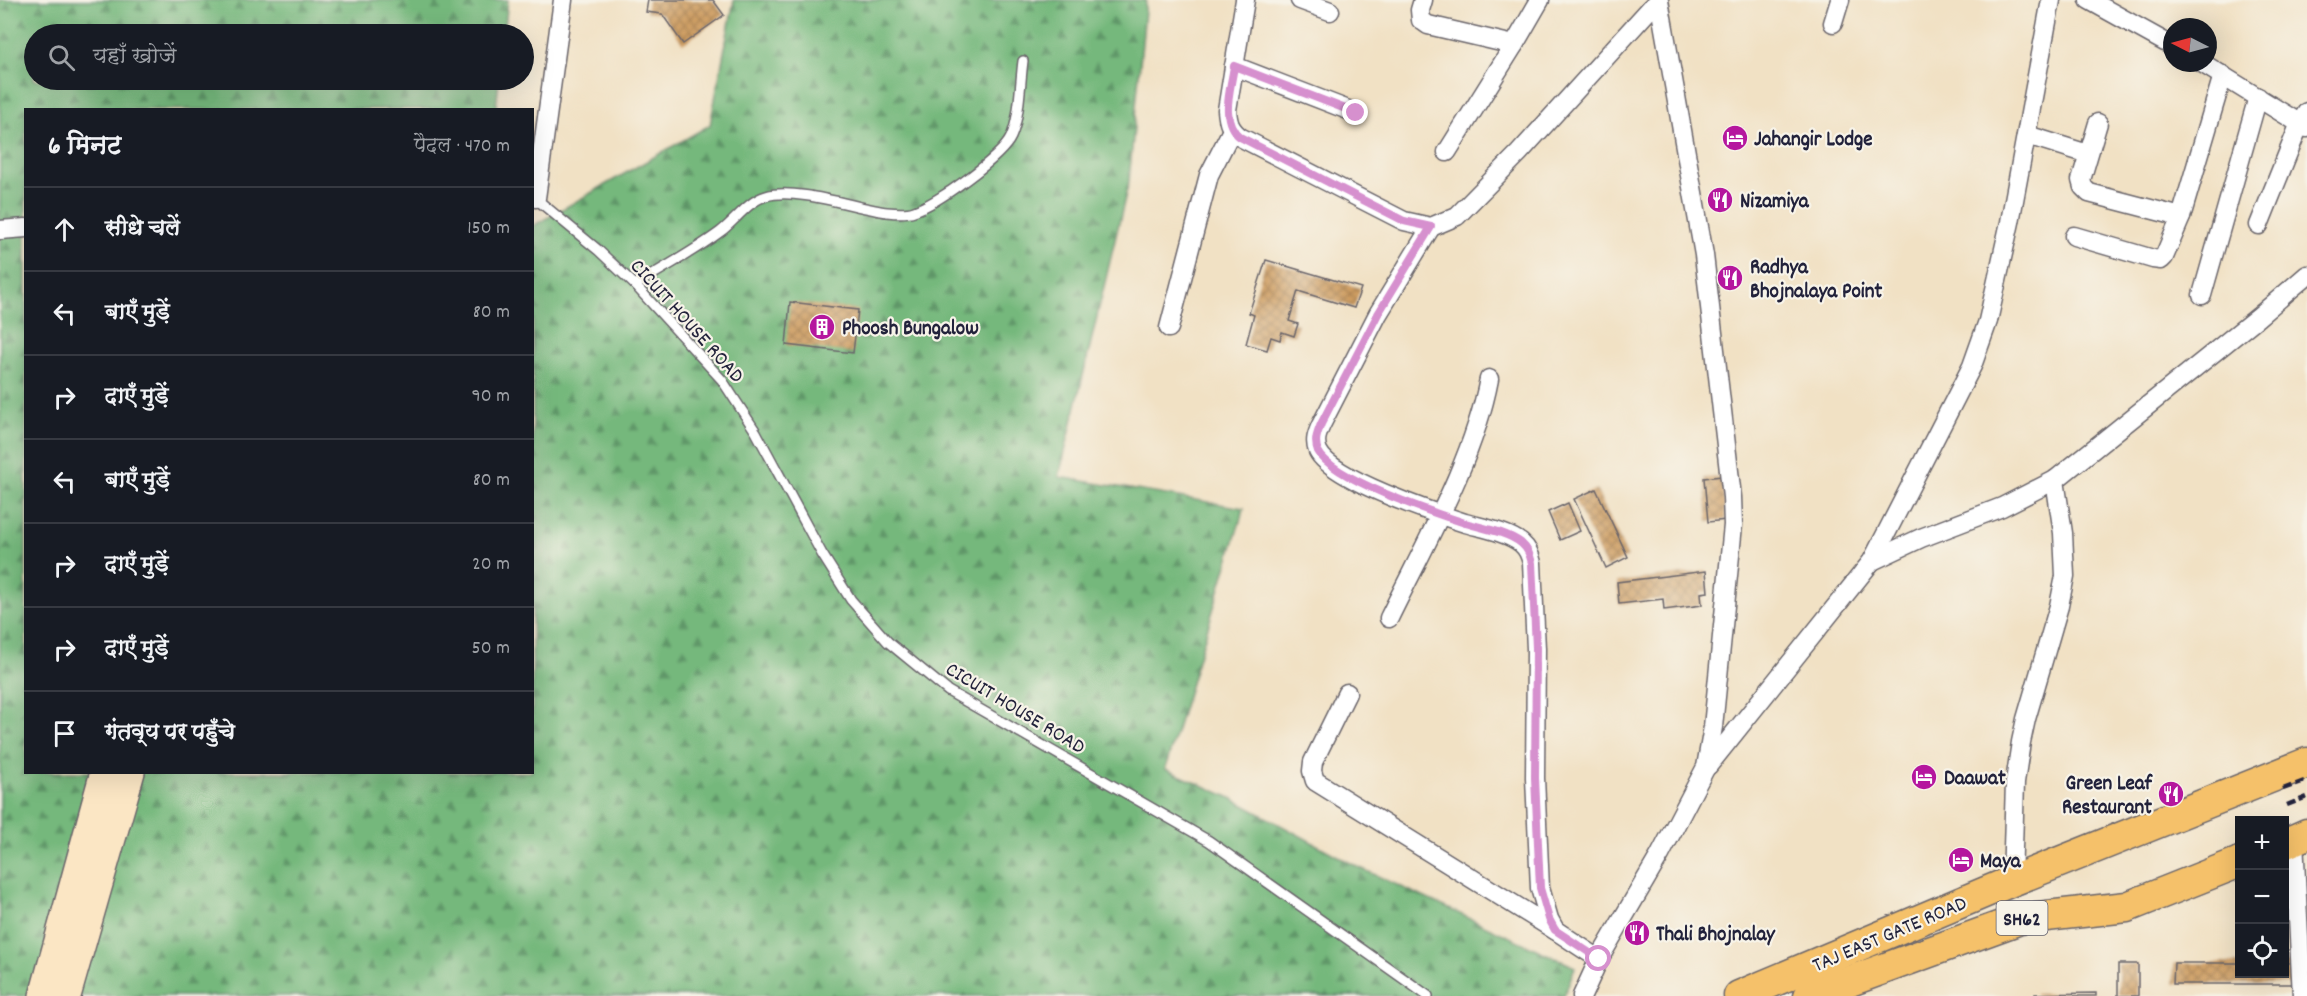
<!DOCTYPE html>
<html lang="hi">
<head>
<meta charset="utf-8">
<style>
  :root { --surface:#171b24; --page:#20242c; --text:#f1f3f6; --muted:#9ea1a6; --line:#363941 }
  body { margin:0; font-family:Dekko,"Playpen Sans Deva",sans-serif; background:var(--page); color:var(--text) }
  .controls { position:absolute; right:18px; bottom:18px; display:grid; overflow:hidden; border-radius:0px; box-shadow:0 6px 24px #0002 }
  .controls button { width:54px; height:54px; display:grid; place-items:center; padding:0; border:0; border-bottom:2px solid var(--line); background:var(--surface); color:var(--text); font:30px sans-serif }
  .compass { position:absolute; left:2163px; top:18px; width:54px; height:54px; border-radius:50%; background:var(--surface); box-shadow:0 6px 24px #0002; rotate:276deg }
  .stop { position:absolute; width:18px; height:18px; margin:-14px; border:4px solid #d690ce; border-radius:50%; background:#fff }
  .stop.end { background:#d690ce; border-color:#fff; box-shadow:0 2px 6px #0008 }
  .list { margin:0; padding:0; list-style:none }
  h2 { display:flex; justify-content:space-between; align-items:center; height:78px; margin:0; padding:0 24px; font-size:26px }
  h2 small { font-size:20px; font-weight:400; color:var(--muted) }
  .list li { display:grid; grid-template-columns:39px 1fr auto; gap:18px; align-items:center; box-sizing:border-box; height:84px; padding:0 24px; border-top:2px solid var(--line) }
  .list b { display:block; font-size:22px; white-space:nowrap }
  .list em { font-size:20px; font-style:normal; color:var(--muted) }
  .icon { flex:none; width:33px; height:33px; fill:none; stroke:currentColor; stroke-width:2; stroke-linecap:round; stroke-linejoin:round }
  .map { position:relative; flex:none; width:2307px; height:996px; overflow:hidden }
  .search { position:absolute; background:var(--surface); box-shadow:0 6px 24px #0002; left:24px; top:24px; width:510px; height:66px; display:flex; align-items:center; gap:15px; box-sizing:border-box; padding:0 21px; border-radius:33px; color:var(--muted); font-size:22px }
  .panel { position:absolute; background:var(--surface); box-shadow:0 6px 24px #0002; left:24px; top:108px; width:510px; height:666px; border-radius:0px }
  .map>svg:first-child { display:block }
  .forest { fill:url(#forest-firs); stroke:#4b6d5c; stroke-width:1.5 }
  .building { fill:url(#building-cross-hatch) }
  .lines { fill:none; stroke-linecap:round; stroke-linejoin:round }
  .lane-casing { stroke:#6a656b; stroke-width:12 }
  .street-casing { stroke:#6a656b; stroke-width:21 }
  .secondary-casing { stroke:#6a656b; stroke-width:30 }
  .primary-casing { stroke:#6a656b; stroke-width:33 }
  .lane { stroke:#fff; stroke-width:9 }
  .street { stroke:#fff; stroke-width:18 }
  .secondary { stroke:#fbe6c4; stroke-width:27 }
  .primary { stroke:#f5c16b; stroke-width:30 }
  .rail { stroke:#22223b; stroke-width:4.5; stroke-dasharray:9 4.5; stroke-linecap:butt }
  .route { stroke:#d690ce; stroke-width:8 }
  .labels { text-anchor:middle; stroke-width:4.5; stroke-linejoin:round; paint-order:stroke }
  .shield { fill:#f7f3e8; stroke:#62616f; stroke-width:1.5 }
  .shield-label { font-size:20px; font-weight:bold; fill:#22223b }
  .poi-label { font-size:21px; font-weight:bold; fill:#22223b; stroke:#f7f3e8; text-anchor:start }
  .street-label { font-size:21px; fill:#22223b; stroke:#f7f3e8 }
</style>
</head>
<body>
<div class="map">
<svg width="2307" height="996" viewBox="0 0 2307 996">
  <defs>
    <pattern id="forest-firs" width="22" height="20" patternUnits="userSpaceOnUse" patternTransform="scale(1.5)"><rect width="22" height="20" fill="#74b87c"/><path d="M5 1l3.5 6h-7zM16 11l3.5 6h-7z" fill="#5f9567"/></pattern>
    <pattern id="building-cross-hatch" width="8" height="8" patternUnits="userSpaceOnUse" patternTransform="scale(1.5)"><rect width="8" height="8" fill="#cd9c61"/><path d="M0 0l8 8M0 8l8-8" fill="none" stroke="#a67f51"/></pattern>
  </defs>
  <rect width="100%" height="100%" fill="#f7f3e8"/>
  <filter id="ink" filterUnits="userSpaceOnUse"><feTurbulence type="fractalNoise" baseFrequency=".0167" numOctaves="2"/><feDisplacementMap in="SourceGraphic" scale="12" xChannelSelector="R" yChannelSelector="G"/><feConvolveMatrix kernelMatrix="1 2 1 2 8 2 1 2 1" color-interpolation-filters="sRGB"/></filter>
  <filter id="wash" filterUnits="userSpaceOnUse"><feTurbulence type="fractalNoise" baseFrequency=".008" numOctaves="4" result="noise"/><feDisplacementMap in="SourceGraphic" scale="24" xChannelSelector="R" yChannelSelector="G"/><feGaussianBlur stdDeviation="1.35" result="paint"/><feColorMatrix in="noise" values="0 0 0 0 0 0 0 0 0 0 0 0 0 0 0 0 0 1.4 0 .05"/><feComposite in="paint" operator="in"/></filter>
  <g filter="url(#wash)">
    <rect width="100%" height="100%" fill="#f1e1c4"/>
    <!-- forest -->
    <path class="forest" d="M0,0H508L504,34H34V80H499L496,109L26,110V772H532L533,226L710,125L734,0H1146L1129,181L1059,477L1244,508L1165,769L1229,797L1356,866L1575,967L1564,996H0Z"/>
    <g id="blocks">
      <!-- building -->
      <g class="building">
        <path d="M648,0H713L724,15L683,44L662,14L646,12Z"/>
        <path d="M1266,260L1361,288L1354,308L1298,291L1289,321L1298,324L1294,336L1282,332L1280,340L1271,337L1267,350L1246,344L1254,315L1249,313Z"/>
        <path d="M790,302L858,310L853,353L786,345Z"/>
        <path d="M1722,476L1726,520L1708,522L1704,478Z"/>
        <path d="M1596,489L1628,557L1606,568L1574,499Z"/>
        <path d="M1568,503L1580,531L1560,540L1548,512Z"/>
        <path d="M1706,571L1708,592L1701,593L1702,605L1664,610L1663,599L1619,604L1617,582Z"/>
        <path d="M2174,963H2240V974H2284V963H2299L2298,984H2173Z"/>
        <rect x="2118" y="964" width="20" height="32"/>
        <path d="M2096,993V996H2035V994Z"/>
      </g>
    </g>
  </g>
  <g filter="url(#ink)">
    <use href="#blocks" fill-opacity="0" stroke="#6a656b" stroke-width="1.5"/>
    <g class="lines">
      <!-- lane casing -->
      <g class="lane-casing">
        <g id="lane">
          <path d="M535,198L598,250L635,285L722,380L756,432L822,554L851,600L888,642L948,691L1209,841L1428,996"/>
          <path d="M635,285C663,268 693,252 720,232C735,221 748,201 766,196C796,187 856,208 887,212C896,213 906,214 914,211C935,205 1002,157 1011,137C1020,117 1020,83 1023,61"/>
        </g>
      </g>
      <!-- street casing -->
      <g class="street-casing">
        <g id="street">
          <path d="M1245,0L1227,110C1228,123 1230,129 1240,137L1404,221L1431,227L1457,216L1519,153L1658,0"/>
          <path d="M1300,0L1330,11"/>
          <path d="M1423,0L1420,10L1421,20L1428,25L1514,45"/>
          <path d="M2089,0L2172,46"/>
          <path d="M1833,23L1840,0"/>
          <path d="M2202,63L2307,128"/>
          <path d="M1234,66L1356,113"/>
          <path d="M2098,123L2081,180L2083,187L2089,193L2181,217"/>
          <path d="M2027,135L2088,154"/>
          <path d="M1447,152L1514,45L1540,0"/>
          <path d="M536,198L563,0"/>
          <path d="M2259,225L2300,123L2307,112"/>
          <path d="M1431,227L1378,314L1321,425C1317,434 1314,441 1318,451C1331,479 1434,513 1465,523C1483,528 1507,532 1521,543C1528,549 1530,555 1532,563L1536,649L1535,778L1540,888L1549,919L1555,930L1599,959"/>
          <path d="M0,230L26,228"/>
          <path d="M2074,236L2153,259L2161,260L2164,257L2181,217L2223,75"/>
          <path d="M2202,295L2258,97"/>
          <path d="M1169,328L1209,175L1232,130"/>
          <path d="M1872,561L1921,538L2002,507L2055,480L2258,317L2307,275"/>
          <path d="M1389,618C1425,544 1474,459 1489,379"/>
          <path d="M1347,693L1313,762L1312,771L1315,781L1555,930"/>
          <path d="M1708,766L1872,561L1972,366L1988,321L2010,222L2051,0"/>
          <path d="M2294,840L2302,996"/>
          <path d="M2012,881L2015,782L2021,742L2026,719L2059,606L2065,576L2063,533L2055,480"/>
          <path d="M1582,996L1599,959L1660,855L1706,767L1713,727L1733,525L1732,497L1704,255L1659,0"/>
        </g>
      </g>
      <!-- secondary casing -->
      <g class="secondary-casing">
        <g id="secondary">
          <path d="M43,996L104,772"/>
          <path d="M67,996L131,772"/>
        </g>
      </g>
      <!-- primary casing -->
      <g class="primary-casing">
        <g id="primary">
          <path d="M2284,844L2307,834"/>
          <path d="M1739,996L2012,881L2307,763"/>
          <path d="M1809,996L2020,919L2127,907L2240,862"/>
        </g>
      </g>
      <!-- lane -->
      <use href="#lane" class="lane"/>
      <!-- street -->
      <use href="#street" class="street"/>
      <!-- secondary -->
      <use href="#secondary" class="secondary"/>
      <!-- primary -->
      <use href="#primary" class="primary"/>
      <!-- rail -->
      <g class="rail">
        <path d="M2283,789L2307,780"/>
        <path d="M2287,805L2307,797"/>
      </g>
    </g>
  </g>
  <g class="lines" filter="url(#ink)">
    <!-- route -->
    <path class="route" d="M1356,113L1234,66C1231,89 1219,120 1240,137L1404,221L1431,227L1378,314L1321,424C1317,434 1314,441 1318,451C1332,479 1434,513 1465,523C1483,528 1507,532 1521,543C1528,549 1530,555 1532,563L1536,648L1535,778L1540,888L1549,919L1555,930L1599,959"/>
  </g>
  <!-- icons -->
  <defs>
    <g id="hotel-disc" transform="scale(1.35)"><circle r="9.5" fill="#b5179e" stroke="#f7f3e8"/><path d="M-6-4.5h1.5V1H6V5H4.5V3h-9V5H-6ZM-4 0a1.8 1.8 0 1 1 3.6 0ZM.5 0V-2.5h3Q6-2.5 6 0Z" fill="#fff"/></g>
    <g id="restaurant-disc" transform="scale(1.35)"><circle r="9.5" fill="#b5179e" stroke="#f7f3e8"/><path d="M-5-6h1v4h1v-4h1v4h1v-4h1v5L-1.5 .5V6h-2V.5L-5-1ZM5-6V6H3V1.5H1.5Q1.5-4 5-6Z" fill="#fff"/></g>
    <g id="building-disc" transform="scale(1.35)"><circle r="9.5" fill="#b5179e" stroke="#f7f3e8"/><path d="M-4-6H4V6H1V3H-1V6H-4ZM-2.5-4.3h1.7v1.8h-1.7ZM.8-4.3h1.7v1.8H.8ZM-2.5-1h1.7V.8h-1.7ZM.8-1h1.7V.8H.8Z" fill="#fff"/></g>
  </defs>
  <g fill-rule="evenodd">
    <use href="#hotel-disc" x="1735" y="138"/>
    <use href="#restaurant-disc" x="1720" y="200"/>
    <use href="#restaurant-disc" x="1730" y="278"/>
    <use href="#building-disc" x="822" y="327"/>
    <use href="#hotel-disc" x="1924" y="777"/>
    <use href="#restaurant-disc" x="2171" y="794"/>
    <use href="#hotel-disc" x="1961" y="860"/>
    <use href="#restaurant-disc" x="1637" y="933"/>
  </g>
  <g class="labels">
    <!-- shield labels -->
    <rect class="shield" x="1996.5" y="901" width="51" height="34" rx="4.5"/>
    <g class="shield-label">
      <text x="2022" y="925">SH62</text>
    </g>
    <!-- poi labels -->
    <g class="poi-label">
      <text x="1754" y="145">Jahangir Lodge</text>
      <text x="1740" y="207">Nizamiya</text>
      <text x="1750" y="273">Radhya<tspan x="1750" dy="24">Bhojnalaya Point</tspan></text>
      <text x="842" y="334">Phoosh Bungalow</text>
      <text x="1944" y="784">Daawat</text>
      <text x="2152" y="789" text-anchor="end">Green Leaf<tspan x="2152" dy="24">Restaurant</tspan></text>
      <text x="1980" y="867">Maya</text>
      <text x="1656" y="940">Thali Bhojnalay</text>
    </g>
    <!-- street labels -->
    <g class="street-label">
      <text transform="translate(688 320) rotate(48)" y="7">CICUIT HOUSE ROAD</text>
      <text transform="translate(1016 707) rotate(31)" y="7">CICUIT HOUSE ROAD</text>
      <text transform="translate(1889 933) rotate(-23)" y="7">TAJ EAST GATE ROAD</text>
    </g>
  </g>
</svg>
<div class="controls">
<button>+</button>
<button>−</button>
<button><svg class="icon" aria-label="locate" viewBox="0 0 24 24"><circle cx="12" cy="12" r="6"/><path d="M12 2v4M12 18v4M2 12h4M18 12h4"/></svg></button>
</div>
<svg class="compass" viewBox="-18 -18 36 36"><path d="M0-13l5 13h-10z" fill="#e53935"/><path d="M0 13l5-13h-10z" fill="#9ea1a6"/></svg>
<div class="stop" style="left:1599px;top:959px"></div>
<div class="stop end" style="left:1356px;top:113px"></div>
<div class="search"><svg class="icon" aria-label="search" viewBox="0 0 24 24"><circle cx="10" cy="10" r="6"/><path d="M15 15l6 6"/></svg>यहाँ खोजें</div>
<section class="panel">
<h2>6 मिनट<small>पैदल · 470 m</small></h2>
<ul class="list">
<li><svg class="icon" aria-label="ahead" viewBox="0 0 24 24"><path d="M12 20V5M6 11l6-6 6 6"/></svg><div><b>सीधे चलें</b></div><em>150 m</em></li>
<li><svg class="icon" aria-label="left" viewBox="0 0 24 24"><path d="M17 20v-9H6M10 6l-5 5 5 5"/></svg><div><b>बाएँ मुड़ें</b></div><em>80 m</em></li>
<li><svg class="icon" aria-label="right" viewBox="0 0 24 24"><path d="M7 20v-9h11M14 6l5 5-5 5"/></svg><div><b>दाएँ मुड़ें</b></div><em>90 m</em></li>
<li><svg class="icon" aria-label="left" viewBox="0 0 24 24"><path d="M17 20v-9H6M10 6l-5 5 5 5"/></svg><div><b>बाएँ मुड़ें</b></div><em>80 m</em></li>
<li><svg class="icon" aria-label="right" viewBox="0 0 24 24"><path d="M7 20v-9h11M14 6l5 5-5 5"/></svg><div><b>दाएँ मुड़ें</b></div><em>20 m</em></li>
<li><svg class="icon" aria-label="right" viewBox="0 0 24 24"><path d="M7 20v-9h11M14 6l5 5-5 5"/></svg><div><b>दाएँ मुड़ें</b></div><em>50 m</em></li>
<li><svg class="icon" aria-label="arrive" viewBox="0 0 24 24"><path d="M6 21V4h12l-3 4 3 4H6"/></svg><div><b>गंतव्य पर पहुँचे</b></div></li>
</ul>
</section>
</div>
</body>
</html>
